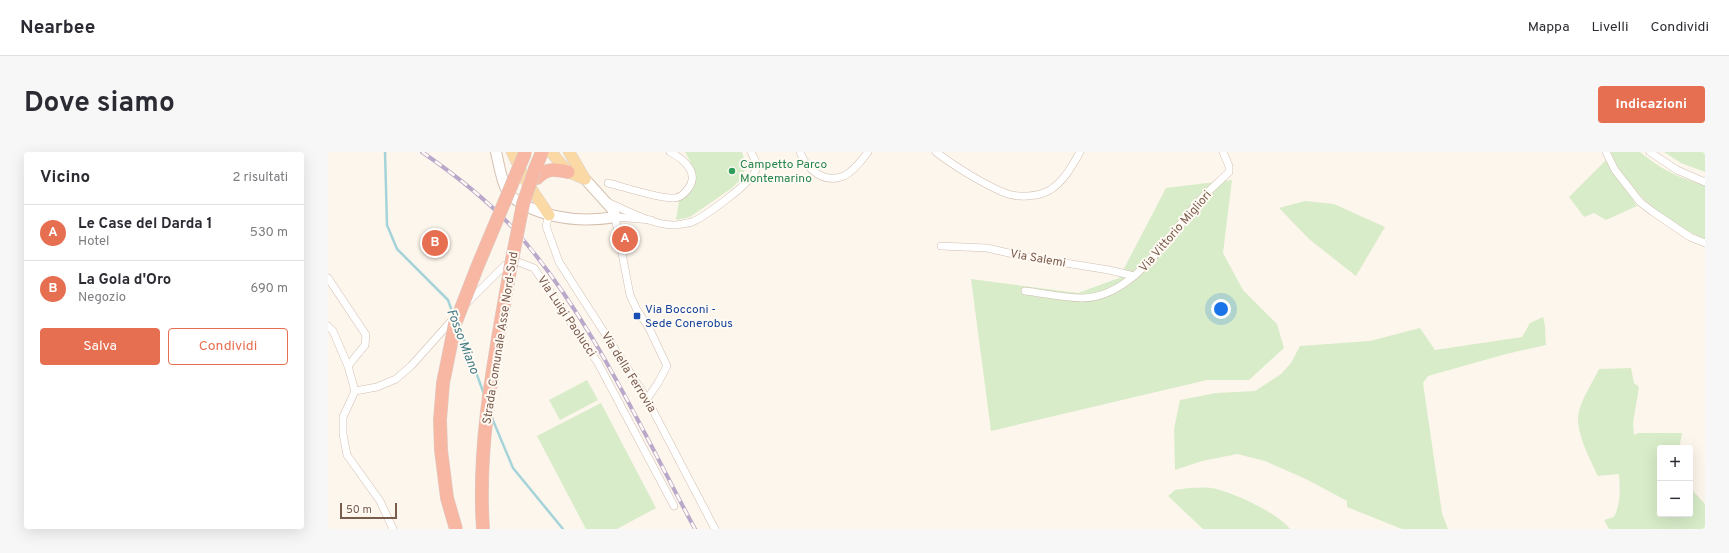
<!DOCTYPE html>
<html lang="it">
<head>
<meta charset="utf-8">
<style>
  :root { --surface:#fff; --page:#f7f7f7; --text:#2b2b33; --muted:#7c7c81; --line:#e1e1e2; --accent:#e76f51 }
  body { margin:0; font-family:Overpass,sans-serif; background:var(--page); color:var(--text) }
  .controls { position:absolute; right:12px; bottom:12px; display:grid; overflow:hidden; border-radius:4px; box-shadow:0 4px 16px #0002 }
  .controls button { width:36px; height:36px; display:grid; place-items:center; padding:0; border:0; border-bottom:1px solid var(--line); background:var(--surface); color:var(--text); font:20px sans-serif }
  .scale { position:absolute; left:12px; bottom:10px; width:57px; box-sizing:border-box; padding-left:4px; border:2px solid #7a5c4d; border-top:0; font-size:11px; line-height:14px; white-space:nowrap; color:#7a5c4d; -webkit-text-stroke:3px #fffaf3; paint-order:stroke }
  .you { position:absolute; left:893px; top:157px; width:14px; height:14px; margin:-10px; border:3px solid #fff; border-radius:50%; background:#1a73e8; box-shadow:0 0 0 6px #1a73e833 }
  .badge { display:grid; place-items:center; width:26px; height:26px; border-radius:50%; background:var(--accent); color:#fff; font-size:13px; font-weight:700 }
  .pin { position:absolute; translate:-50% -50%; border:2px solid #fff; box-shadow:0 1px 4px #0006 }
  .list { margin:0; padding:0; list-style:none }
  h2 { display:flex; justify-content:space-between; align-items:center; height:52px; margin:0; padding:0 16px; font-size:17px }
  h2 small { font-size:13px; font-weight:400; color:var(--muted) }
  .list li { display:grid; grid-template-columns:26px 1fr auto; gap:12px; align-items:center; box-sizing:border-box; height:56px; padding:0 16px; border-top:1px solid var(--line) }
  .list b { display:block; font-size:15px; white-space:nowrap }
  .list p { margin:0; font-size:13px; white-space:nowrap; color:var(--muted) }
  .list em { font-size:13px; font-style:normal; color:var(--muted) }
  .actions { display:flex; gap:8px; padding:12px 16px }
  .actions a { flex:1; padding:9px 0; border:1px solid var(--accent); border-radius:4px; text-align:center; font-size:14px; color:var(--accent) }
  .actions .main { background:var(--accent); color:#fff }
  .map { position:relative; flex:none; width:1377px; height:377px; overflow:hidden; border-radius:4px }
  header { display:flex; align-items:center; gap:24px; box-sizing:border-box; height:56px; padding:0 20px; background:var(--surface); border-bottom:1px solid var(--line) }
  header strong { font-size:19px }
  nav { display:flex; gap:22px; margin-inline-start:auto; font-size:14px }
  .intro { display:flex; align-items:center; justify-content:space-between; box-sizing:border-box; height:96px; padding:0 24px }
  h1 { margin:0; font-size:28px }
  .button { padding:10px 18px; border-radius:4px; background:var(--accent); color:#fff; font-size:14px; font-weight:700 }
  main { display:flex; gap:24px; padding:0 24px }
  aside { flex:1; background:var(--surface); border-radius:4px; box-shadow:0 4px 16px #0002 }
  .map>svg:first-child { display:block }
  .green { fill:#d8ecc9 }
  .lines { fill:none; stroke-linecap:round; stroke-linejoin:round }
  .stream { stroke:#a5d3da; stroke-width:2.5 }
  .street-casing { stroke:#d1beb0; stroke-width:8 }
  .secondary-casing { stroke:#d6c0b0; stroke-width:12 }
  .primary-casing { stroke:#dad1cd; stroke-width:12 }
  .highway-casing { stroke:#dad1cd; stroke-width:14 }
  .street { stroke:#fff; stroke-width:7 }
  .secondary { stroke:#fff; stroke-width:10 }
  .primary { stroke:#fbd9a5; stroke-width:11 }
  .highway { stroke:#f7b7a3; stroke-width:13 }
  .rail-casing { stroke:#b9a8c9; stroke-width:4 }
  .rail { stroke:#fffaf3; stroke-width:2.5; stroke-dasharray:8; stroke-linecap:butt }
  .highway-bridge-casing { stroke:#dad1cd; stroke-width:14; stroke-linecap:butt }
  .highway-bridge { stroke:#f7b7a3; stroke-width:13 }
  .leisure-dot { fill:#2e9e5b; stroke:#fffaf3; stroke-width:1.5 }
  .transit-dot { fill:#1a4fb4; stroke:#fffaf3; stroke-width:1.5 }
  .labels { text-anchor:middle; stroke-width:4; stroke-linejoin:round; paint-order:stroke }
  .leisure-label { font-size:12px; fill:#27864d; stroke:#fffaf3; text-anchor:start }
  .street-label { font-size:12px; fill:#7a5c4d; stroke:#fffaf3 }
  .transit-label { font-size:12px; fill:#164399; stroke:#fffaf3; text-anchor:start }
  .water-label { font-size:13px; font-style:italic; fill:#437c86; stroke:#fffaf3 }
</style>
</head>
<body>
<header>
<strong>Nearbee</strong>
<nav><a>Mappa</a><a>Livelli</a><a>Condividi</a></nav>
</header>
<div class="intro"><h1>Dove siamo</h1><a class="button">Indicazioni</a></div>
<main>
<aside>
<h2>Vicino<small>2 risultati</small></h2>
<ul class="list">
<li><span class="badge">A</span><div><b>Le Case del Darda 1</b><p>Hotel</p></div><em>530 m</em></li>
<li><span class="badge">B</span><div><b>La Gola d'Oro</b><p>Negozio</p></div><em>690 m</em></li>
</ul>
<div class="actions"><a class="main">Salva</a><a>Condividi</a></div>
</aside>
<div class="map">
<svg width="1377" height="377" viewBox="0 0 1377 377">
  <rect width="100%" height="100%" fill="#fdf6ec"/>
  <!-- green -->
  <g class="green">
    <path d="M357,0H414L418,13L414,26L404,36L362,65L348,68L351,49C372,32 370,23 357,0Z"/>
    <path d="M1283,0H1312C1331,16 1352,27 1377,33V87C1347,75 1312,49 1294,22C1289,16 1286,7 1283,0Z"/>
    <path d="M1336,0H1377V20L1353,11Z"/>
    <path d="M1278,8L1309,54L1278,68L1266,61L1256,65L1241,45Z"/>
    <path d="M904,28L895,101L915,138L949,172L956,196L921,228H879L663,279L643,127L750,141L791,126L838,36Z"/>
    <path d="M977,49L1006,52L1057,75L1028,124L981,87L951,56Z"/>
    <path d="M1215,165C1218,174 1217,184 1218,193L1178,202L1100,224L1095,231L1114,361L1120,377H1074L1019,355V349L980,328L937,309L909,302L874,309L847,318L846,277L852,248L888,241L927,239L953,222L963,211L972,194L1042,189L1092,176L1107,198L1194,185L1202,171Z"/>
    <path d="M1303,216L1306,231L1311,235L1305,271L1306,283L1310,281H1354L1352,292L1356,296H1332V362H1362V334L1364,338L1377,352V377H1281L1276,368L1286,365C1293,351 1292,338 1291,322L1270,324C1262,307 1246,278 1251,259C1254,247 1265,229 1271,217Z"/>
    <path d="M259,228L270,248L232,268L221,248Z"/>
    <path d="M273,251L328,356L289,377H258L209,284Z"/>
    <path d="M861,336C868,336 876,335 883,336C903,339 950,361 962,377H875L840,344L847,338Z"/>
  </g>
  <g class="lines">
    <!-- stream -->
    <g class="stream">
      <path d="M57,0L59,73L69,97L120,148L125,162"/>
      <path d="M132,177L156,242"/>
      <path d="M164,266L185,316L235,377"/>
    </g>
    <!-- street casing -->
    <g class="street-casing">
      <g id="street">
        <path d="M472,0C479,18 496,32 516,24C526,19 534,8 540,0"/>
        <path d="M608,0C626,14 655,32 677,41C690,46 710,45 722,38C736,29 744,14 752,0"/>
        <path d="M1278,0L1287,18L1312,50L1325,60L1362,85L1377,91"/>
        <path d="M1322,0L1349,18L1377,30"/>
        <path d="M280,31C296,35 332,47 346,46C352,46 356,42 359,38C373,22 356,7 342,0"/>
        <path d="M279,50C300,59 326,74 349,73C354,72 360,71 364,70C378,64 420,33 427,20C431,13 426,6 423,0"/>
        <path d="M221,63L218,74L231,110L319,247L387,377"/>
        <path d="M613,94L659,96L694,104L781,118L806,124"/>
        <path d="M0,126L38,183L37,193L20,214"/>
        <path d="M697,139C715,141 735,146 754,146C803,146 838,88 866,55C876,42 889,32 901,20V14L895,0"/>
        <path d="M138,152L177,113L190,110L206,116L270,211L346,354"/>
        <path d="M0,174L5,179L20,214L27,239L15,265V282L19,303L52,349L65,377"/>
        <path d="M27,239L49,235L68,227L83,214L126,166"/>
        <path d="M319,247L330,231L339,214L321,176L309,158L302,143L288,70V65L323,68"/>
      </g>
    </g>
    <!-- secondary casing -->
    <g class="secondary-casing">
      <path id="secondary" d="M168,0C171,12 173,28 179,39C183,46 191,50 198,54C227,68 257,70 288,65L284,57L257,27"/>
    </g>
    <!-- primary casing -->
    <g class="primary-casing">
      <g id="primary">
        <path d="M184,0L198,29L221,63"/>
        <path d="M223,0L240,20L257,27"/>
        <path d="M241,0L257,27"/>
      </g>
    </g>
    <!-- highway casing -->
    <g class="highway-casing">
      <g id="highway">
        <path d="M207,17L214,0"/>
        <path d="M209,26C219,16 227,17 240,20"/>
        <path d="M155,377C149,290 167,204 182,118"/>
      </g>
    </g>
    <!-- street -->
    <use href="#street" class="street"/>
    <!-- secondary -->
    <use href="#secondary" class="secondary"/>
    <!-- primary -->
    <use href="#primary" class="primary"/>
    <!-- highway -->
    <use href="#highway" class="highway"/>
    <!-- rail casing -->
    <g class="rail-casing">
      <path id="rail" d="M94,0C126,22 158,47 184,75C261,160 313,277 367,377"/>
    </g>
    <!-- rail -->
    <use href="#rail" class="rail"/>
    <!-- highway-bridge casing -->
    <g class="highway-bridge-casing">
      <g id="highway-bridge">
        <path d="M182,118L195,52L207,17"/>
        <path d="M128,377L119,346L113,298L112,268L115,231L127,172L150,113L197,1"/>
      </g>
    </g>
    <!-- highway-bridge -->
    <use href="#highway-bridge" class="highway-bridge"/>
  </g>
  <!-- markers -->
  <circle class="leisure-dot" cx="404" cy="19" r="4"/>
  <rect class="transit-dot" x="305" y="160" width="8" height="8" rx="2"/>
  <g class="labels">
    <!-- leisure labels -->
    <g class="leisure-label">
      <text x="412" y="16">Campetto Parco<tspan x="412" dy="14">Montemarino</tspan></text>
    </g>
    <!-- street labels -->
    <g class="street-label">
      <text transform="translate(847 79) rotate(-49)" y="4">Via Vittorio Migliori</text>
      <text transform="translate(710 106) rotate(10)" y="4">Via Salemi</text>
      <text transform="translate(239 164) rotate(56)" y="4">Via Luigi Paolucci</text>
      <text transform="translate(172 186) rotate(-81)" y="4">Strada Comunale Asse Nord-Sud</text>
      <text transform="translate(301 220) rotate(58)" y="4">Via della Ferrovia</text>
    </g>
    <!-- transit labels -->
    <g class="transit-label">
      <text x="317" y="161">Via Bocconi -<tspan x="317" dy="14">Sede Conerobus</tspan></text>
    </g>
    <!-- water labels -->
    <g class="water-label">
      <text transform="translate(136 189) rotate(69)" y="5">Fosso Miano</text>
    </g>
  </g>
</svg>
<div class="controls">
<button>+</button>
<button>−</button>
</div>
<div class="scale">50 m</div>
<div class="you"></div>
<div class="pin badge" style="left:297px;top:87px">A</div>
<div class="pin badge" style="left:107px;top:91px">B</div>
</div>
</main>
</body>
</html>
